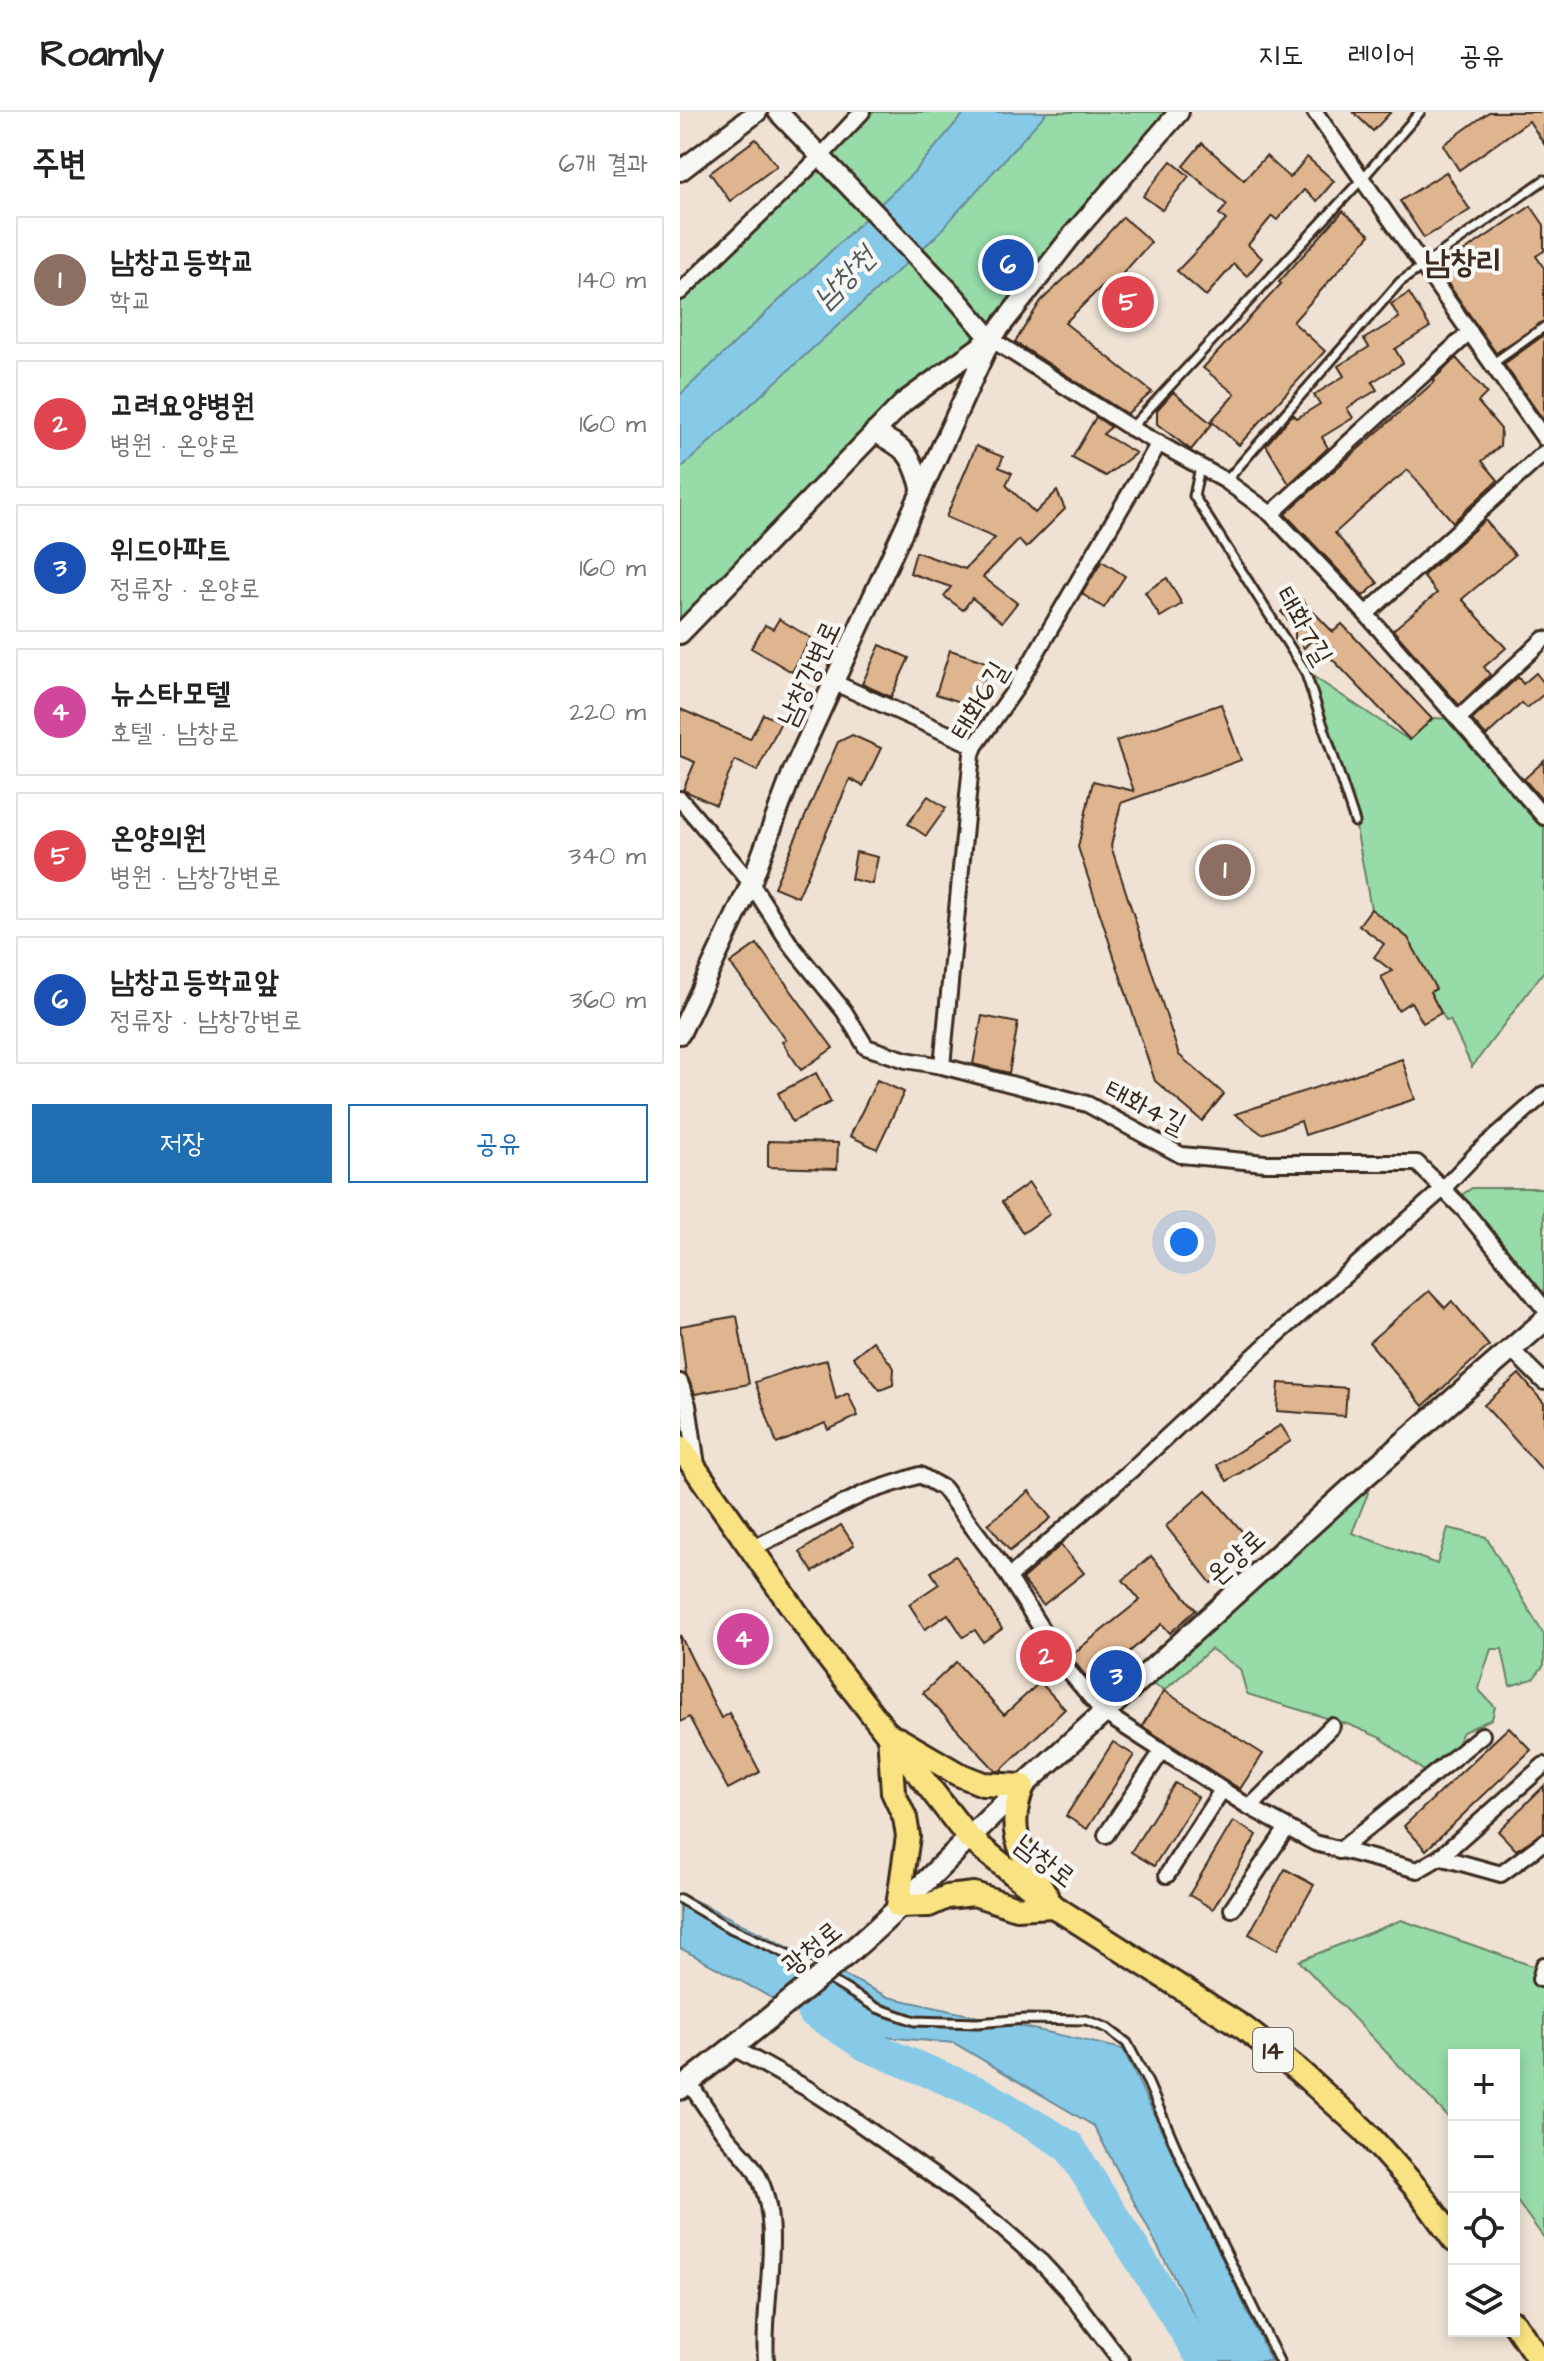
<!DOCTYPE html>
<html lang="ko">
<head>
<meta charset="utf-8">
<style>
  :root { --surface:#fff; --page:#f6f6f6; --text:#222; --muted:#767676; --line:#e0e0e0; --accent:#1f6fb2 }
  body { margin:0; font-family:"Architects Daughter","Poor Story",sans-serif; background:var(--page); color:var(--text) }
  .controls { position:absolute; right:24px; bottom:24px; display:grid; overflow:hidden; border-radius:0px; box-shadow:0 4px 12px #0003 }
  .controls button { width:72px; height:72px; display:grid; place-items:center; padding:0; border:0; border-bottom:2px solid var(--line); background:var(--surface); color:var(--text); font:40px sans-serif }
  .you { position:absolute; left:504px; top:1130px; width:28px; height:28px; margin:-20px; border:6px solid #fff; border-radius:50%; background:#1a73e8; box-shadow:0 0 0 12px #1a73e833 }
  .badge { display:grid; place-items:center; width:52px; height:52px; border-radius:50%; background:var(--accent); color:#fff; font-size:26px; font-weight:700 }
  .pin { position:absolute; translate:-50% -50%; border:4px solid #fff; box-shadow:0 2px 8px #0006 }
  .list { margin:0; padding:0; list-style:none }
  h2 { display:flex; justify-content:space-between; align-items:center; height:104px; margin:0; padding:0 32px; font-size:34px }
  h2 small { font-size:26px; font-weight:400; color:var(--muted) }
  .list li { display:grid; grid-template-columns:52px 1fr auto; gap:24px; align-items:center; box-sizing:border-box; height:128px; margin:0 16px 16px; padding:0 16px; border:2px solid var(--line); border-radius:0px }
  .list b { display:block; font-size:30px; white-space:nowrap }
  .list p { margin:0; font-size:26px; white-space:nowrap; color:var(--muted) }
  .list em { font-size:26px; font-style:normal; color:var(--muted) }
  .actions { display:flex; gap:16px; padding:24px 32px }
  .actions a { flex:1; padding:18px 0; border:2px solid var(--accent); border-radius:0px; text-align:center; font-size:28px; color:var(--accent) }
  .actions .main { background:var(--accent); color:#fff }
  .icon { flex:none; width:44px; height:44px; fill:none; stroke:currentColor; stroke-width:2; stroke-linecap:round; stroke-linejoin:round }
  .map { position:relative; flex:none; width:864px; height:2249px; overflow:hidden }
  header { display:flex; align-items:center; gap:48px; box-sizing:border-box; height:112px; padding:0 40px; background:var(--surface); border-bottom:2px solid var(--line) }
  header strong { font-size:38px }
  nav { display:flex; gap:44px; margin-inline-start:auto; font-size:28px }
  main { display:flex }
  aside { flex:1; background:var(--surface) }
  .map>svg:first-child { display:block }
  .green { fill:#96dba8; stroke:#688263; stroke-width:2 }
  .water { fill:#87cae8; stroke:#698a97; stroke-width:2 }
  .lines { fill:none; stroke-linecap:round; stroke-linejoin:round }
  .river { stroke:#87cae8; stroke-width:32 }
  .building { fill:#dfb590; stroke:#3b2a1e; stroke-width:2 }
  .service-casing { stroke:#3b2a1e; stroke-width:13 }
  .minor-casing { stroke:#3b2a1e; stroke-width:20 }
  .tertiary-casing { stroke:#3b2a1e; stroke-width:24 }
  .secondary-casing { stroke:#3b2a1e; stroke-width:26 }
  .primary-casing { stroke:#3b2a1e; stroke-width:28 }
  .service { stroke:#f6f6f2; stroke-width:7 }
  .minor { stroke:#f6f6f2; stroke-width:14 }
  .tertiary { stroke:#f6f6f2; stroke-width:18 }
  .secondary { stroke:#f6f6f2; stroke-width:20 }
  .primary { stroke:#f8e281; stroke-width:22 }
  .secondary-bridge-casing { stroke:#3b2a1e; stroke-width:26; stroke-linecap:butt }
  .secondary-bridge { stroke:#f6f6f2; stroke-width:20 }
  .labels { text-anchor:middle; stroke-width:8; stroke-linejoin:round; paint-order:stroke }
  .shield { fill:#f6f6f2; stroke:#73675e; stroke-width:2 }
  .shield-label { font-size:26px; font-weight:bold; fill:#3b2a1e }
  .street-label { font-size:28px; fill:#3b2a1e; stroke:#f6f6f2 }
  .water-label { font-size:30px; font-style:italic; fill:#525a5b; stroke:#f6f6f2 }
  .quarter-label { font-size:32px; font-weight:bold; fill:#3b2a1e; stroke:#f6f6f2 }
</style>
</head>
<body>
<header>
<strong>Roamly</strong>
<nav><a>지도</a><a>레이어</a><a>공유</a></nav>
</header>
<main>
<aside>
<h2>주변<small>6개 결과</small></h2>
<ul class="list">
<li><span class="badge" style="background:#8d6e63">1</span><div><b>남창고등학교</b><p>학교</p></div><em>140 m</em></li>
<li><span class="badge" style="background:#e0444e">2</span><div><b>고려요양병원</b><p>병원 · 온양로</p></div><em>160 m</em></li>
<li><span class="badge" style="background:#1a4fb4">3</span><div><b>위드아파트</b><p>정류장 · 온양로</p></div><em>160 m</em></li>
<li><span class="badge" style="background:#d1479c">4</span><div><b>뉴스타모텔</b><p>호텔 · 남창로</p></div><em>220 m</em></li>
<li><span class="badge" style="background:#e0444e">5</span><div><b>온양의원</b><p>병원 · 남창강변로</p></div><em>340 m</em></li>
<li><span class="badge" style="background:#1a4fb4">6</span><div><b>남창고등학교앞</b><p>정류장 · 남창강변로</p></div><em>360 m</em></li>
</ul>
<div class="actions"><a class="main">저장</a><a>공유</a></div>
</aside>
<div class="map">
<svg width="864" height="2249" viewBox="0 0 864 2249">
  <rect width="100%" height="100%" fill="#efe2d5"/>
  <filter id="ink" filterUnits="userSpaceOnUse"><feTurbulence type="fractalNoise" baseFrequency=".0125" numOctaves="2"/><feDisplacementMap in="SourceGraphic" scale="16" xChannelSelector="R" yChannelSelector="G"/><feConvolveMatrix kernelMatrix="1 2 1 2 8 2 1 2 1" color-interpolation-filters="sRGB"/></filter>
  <g filter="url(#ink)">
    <!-- green -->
    <g class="green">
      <path d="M181,0H499L311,227L224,290L0,522V181Z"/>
      <path d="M625,559L729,628L752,606L778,607L864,703V859L792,955L770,908L766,909L750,880L755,877L691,797L675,710Z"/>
      <path d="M792,1076H864V1196L774,1088Z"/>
      <path d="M683,1366L688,1381L672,1421L757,1452L768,1416L806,1425L864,1523V1553L853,1567L830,1574L822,1537H811L798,1577L815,1595L812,1607L783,1620L766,1654L749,1663L701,1626L670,1613L567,1582L560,1557L531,1537L485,1578L462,1568Z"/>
      <path d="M721,1808L864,1858V2126L834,2085V1943H774V2011L619,1849Z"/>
    </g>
    <!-- water -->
    <g class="water">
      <path d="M285,0H367L255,125L0,357V283L235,59Z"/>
      <path d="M0,1781L208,1885L443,1937L591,2249H538L414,2014L274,1931L156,1921L0,1836Z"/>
    </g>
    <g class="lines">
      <!-- river -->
      <path class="river" d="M132,1899L187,1934L302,1982L389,2034L524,2249"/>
    </g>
    <!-- building -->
    <g class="building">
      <path d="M673,0H711L693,19Z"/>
      <path d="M809,0H864V32L849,9L779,58L763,33Z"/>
      <path d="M76,27L97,54L50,89L30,61Z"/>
      <path d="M522,31L564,68L586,44L610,66L627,45L654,69L637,89L624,78L597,108L592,104L568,133L582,146L567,164L554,152L526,184L497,159L546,108L539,102L547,93L503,54Z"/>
      <path d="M491,49L509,64L482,98L463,84Z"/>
      <path d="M766,60L790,98L744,126L720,89Z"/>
      <path d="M851,94L864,113V139L856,144L864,156V209L816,241L758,157Z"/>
      <path d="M663,99L690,123L613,210L645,239L559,333L531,309L555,282L523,256L601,172L599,170Z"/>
      <path d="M443,105L471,130L430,176L424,172L385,211L472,280L447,302L335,230L361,189L401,151Z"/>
      <path d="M729,181L750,215L715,237L723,251L692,270L697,278L667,296L673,306L642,325L648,336L609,372L586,333L613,302L617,306L640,292L634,283L664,264L658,254L689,235L684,227L719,206L711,192Z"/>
      <path d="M864,223V309L824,252Z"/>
      <path d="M776,246L807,281L798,290L821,317L820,334L802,349L818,368L773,410L728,358L706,375L655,421L698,471L683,484L605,402L755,269L754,267Z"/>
      <path d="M493,280L532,312L511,338L477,312V298Z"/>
      <path d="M416,305L431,315L423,322L456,341L426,364L392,346Z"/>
      <path d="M296,334L323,345L319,355L332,361L326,373L355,401L377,379L385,397L346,436L339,428L303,465L337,491L322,510L292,486L283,498L264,484L271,475L230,461L236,440L285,457L315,426L266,405Z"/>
      <path d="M805,408L835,443L782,487L826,536L804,555L810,563L779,593L713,518L757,481L743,464Z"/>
      <path d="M422,449L445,464L424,496L402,482Z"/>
      <path d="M487,466L502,492L480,505L465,480Z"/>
      <path d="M617,483L653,520L662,512L752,607L730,628L633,527L624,536L615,526V515L601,500Z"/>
      <path d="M99,507L131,526L112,560L71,536L85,513L93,517Z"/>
      <path d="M200,533L229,546L211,585L182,572Z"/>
      <path d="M270,538L309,551L296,595L256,582Z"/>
      <path d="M856,561L864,571V582L847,596L842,591L806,624L792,608L838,565L843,572Z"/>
      <path d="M541,592L561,648L441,691L431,734L499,943L544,982L522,1009L475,969L398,735L413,669L454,679L436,629Z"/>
      <path d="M0,597L70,627L83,602L101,610L77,659L55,648L36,693L3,678L15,650L0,644Z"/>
      <path d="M172,623L201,636L183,674L170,667L118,785L94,775L158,630Z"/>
      <path d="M864,649V690L844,667Z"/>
      <path d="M248,684L266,696L246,724L228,712Z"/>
      <path d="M176,740L198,745L192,772L171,767Z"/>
      <path d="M691,797L728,826L756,877L750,880L761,901L743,911L731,890L718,898L701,865L712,859L694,845L704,832L679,813Z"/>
      <path d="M77,832L153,936L121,958L102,930L106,928L50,851Z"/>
      <path d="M302,904L338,911L329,961L293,952Z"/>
      <path d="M722,947L735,987L625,1023L621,1009L582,1022L555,1002Z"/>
      <path d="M136,961L151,990L112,1010L98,981Z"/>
      <path d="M197,968L224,980L197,1037L170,1024Z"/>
      <path d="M88,1029L158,1031L157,1057L88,1055Z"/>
      <path d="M349,1071L370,1102L343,1121L322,1090Z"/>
      <path d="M749,1179L765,1196L772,1189L809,1234L743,1294L689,1230Z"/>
      <path d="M57,1204L69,1272L15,1282L6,1262L0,1214Z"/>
      <path d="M193,1229L214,1256L213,1273L200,1278L173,1245Z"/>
      <path d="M147,1248L156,1287L168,1281L178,1304L148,1318L145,1311L97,1332L75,1270L115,1256Z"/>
      <path d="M839,1262L864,1291V1360L804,1293Z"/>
      <path d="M599,1271L667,1276L665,1304L597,1299Z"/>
      <path d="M601,1313L611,1329L547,1369L537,1353Z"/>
      <path d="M526,1378L574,1433L531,1471L486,1414Z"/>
      <path d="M349,1379L371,1406L330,1439L308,1412Z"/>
      <path d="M161,1413L174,1433L133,1460L120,1440Z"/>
      <path d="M381,1433L404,1461L363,1493L342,1467Z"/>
      <path d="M276,1444L322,1517L303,1530L295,1518L283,1525L268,1502L245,1517L229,1492L259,1472L251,1460Z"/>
      <path d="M471,1444L516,1498L490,1521L482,1512L412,1572L390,1544L460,1488L443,1468Z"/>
      <path d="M0,1523L41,1606L49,1601L80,1660L48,1677L9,1605L0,1610Z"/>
      <path d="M276,1550L324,1603L360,1570L385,1597L320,1659H316L243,1581Z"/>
      <path d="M484,1579L583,1642L560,1677L462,1614Z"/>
      <path d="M829,1615L851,1638L746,1738L724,1714Z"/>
      <path d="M433,1630L454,1643L407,1717L386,1704Z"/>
      <path d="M495,1671L518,1685L474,1754L451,1740Z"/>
      <path d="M864,1674V1720L836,1738L818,1719Z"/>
      <path d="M553,1709L577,1723L533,1797L509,1783Z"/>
      <path d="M605,1757L634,1773L597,1838L569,1822Z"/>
    </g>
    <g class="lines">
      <!-- service casing -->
      <g class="service-casing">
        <g id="service">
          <path d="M812,252L864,215"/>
          <path d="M451,316L682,67L740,0"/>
          <path d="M520,355L514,384L625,559L675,710"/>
          <path d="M546,369L720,170L864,68"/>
          <path d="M0,1787L46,1814L109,1843L197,1896L235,1909L297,1911L345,1907L406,1908L427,1916L447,1931L468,1971L509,2065L599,2249"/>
        </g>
      </g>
      <!-- minor casing -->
      <g class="minor-casing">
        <g id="minor">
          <path d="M635,0L864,326"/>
          <path d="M0,180L141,44L182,0"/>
          <path d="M311,227L451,316L546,369L591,402L686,502L864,705"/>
          <path d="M591,402L790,220"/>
          <path d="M686,502L864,341"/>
          <path d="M155,571L295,634"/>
          <path d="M778,607L864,527"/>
          <path d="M0,687L71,771L110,832L164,899L186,935L226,948L262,954L407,992L501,1043L585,1051H737L785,1099L864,1196"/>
          <path d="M262,954L292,642L295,634L334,579L479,331"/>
          <path d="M831,1237L864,1270"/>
          <path d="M0,1270L8,1293L17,1353"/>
          <path d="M71,1437L185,1381L240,1363L263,1376L321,1453L386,1556L424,1601L566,1693L635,1731L738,1758L760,1745L821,1762L864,1730"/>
          <path d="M329,1465L450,1359L588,1231L763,1077L798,1040L864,982"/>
          <path d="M570,1695L652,1614"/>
          <path d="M426,1723L482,1639"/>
          <path d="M659,1739L802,1623"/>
          <path d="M760,1745L864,1653"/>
          <path d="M487,1763L542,1678"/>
          <path d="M552,1797L607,1716"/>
          <path d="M860,1867L864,1853"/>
          <path d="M52,1935L128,1977L162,1999L262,2070L322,2116L361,2150L387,2178L441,2249"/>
          <path d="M9,1970C20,1987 32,2005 44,2021C54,2034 68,2046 76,2060C106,2113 81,2190 86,2249"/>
        </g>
      </g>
      <!-- tertiary casing -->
      <g class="tertiary-casing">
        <g id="tertiary">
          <path d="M98,0L276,186L311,227"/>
          <path d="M0,59L77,0"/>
          <path d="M194,320C228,338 232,342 242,379"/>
          <path d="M0,522L224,290L309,228"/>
          <path d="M0,922L71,771L113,659L311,227L394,121L499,0"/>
        </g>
      </g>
      <!-- secondary casing -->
      <g class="secondary-casing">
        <g id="secondary">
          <path d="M153,1854C221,1799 279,1733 343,1674L683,1366L864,1209"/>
          <path d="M0,1977L66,1925"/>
        </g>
      </g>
      <!-- primary casing -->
      <g class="primary-casing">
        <g id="primary">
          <path d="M0,1335L146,1543L288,1725L373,1794L564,1916L618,1958L684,2018L737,2077L774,2128"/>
          <path d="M209,1622L213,1680L225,1706L228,1724L218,1794L249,1793L267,1785L294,1782L337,1796L373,1794"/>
          <path d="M218,1627L278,1662L303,1672L343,1674C324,1722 343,1742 366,1783"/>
          <path d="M834,2211L860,2249"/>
        </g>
      </g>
      <!-- service -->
      <use href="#service" class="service"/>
      <!-- minor -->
      <use href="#minor" class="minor"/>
      <!-- tertiary -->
      <use href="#tertiary" class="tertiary"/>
      <!-- secondary -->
      <use href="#secondary" class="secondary"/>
      <!-- primary -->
      <use href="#primary" class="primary"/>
      <!-- secondary-bridge casing -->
      <g class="secondary-bridge-casing">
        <path id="secondary-bridge" d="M66,1925L153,1854"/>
      </g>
      <!-- secondary-bridge -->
      <use href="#secondary-bridge" class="secondary-bridge"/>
    </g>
  </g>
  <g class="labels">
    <!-- shield labels -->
    <rect class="shield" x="573" y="1916" width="40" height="44" rx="6"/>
    <g class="shield-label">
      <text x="593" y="1947">14</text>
    </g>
    <!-- street labels -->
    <g class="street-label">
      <text transform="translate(625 513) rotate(60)" y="10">태화7길</text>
      <text transform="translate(128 561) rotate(-65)" y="10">남창강변로</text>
      <text transform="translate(298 588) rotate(-59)" y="10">태화6길</text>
      <text transform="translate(466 994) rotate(27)" y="10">태화4길</text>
      <text transform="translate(555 1444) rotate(-42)" y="10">온양로</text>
      <text transform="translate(366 1748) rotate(38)" y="10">남창로</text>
      <text transform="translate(131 1835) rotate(-39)" y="10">광청로</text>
    </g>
    <!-- water labels -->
    <g class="water-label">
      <text transform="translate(164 165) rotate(-45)" y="10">남창천</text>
    </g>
    <!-- quarter labels -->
    <g class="quarter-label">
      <text x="783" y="160">남창리</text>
    </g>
  </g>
</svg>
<div class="controls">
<button>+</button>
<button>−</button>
<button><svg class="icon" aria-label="locate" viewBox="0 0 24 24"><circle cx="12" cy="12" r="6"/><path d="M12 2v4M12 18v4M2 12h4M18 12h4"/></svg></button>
<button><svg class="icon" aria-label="layers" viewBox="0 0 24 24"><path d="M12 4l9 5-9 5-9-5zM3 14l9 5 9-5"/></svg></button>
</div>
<div class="you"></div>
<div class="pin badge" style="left:545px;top:758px;background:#8d6e63">1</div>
<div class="pin badge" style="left:366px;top:1544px;background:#e0444e">2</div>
<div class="pin badge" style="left:436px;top:1564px;background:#1a4fb4">3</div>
<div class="pin badge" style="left:63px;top:1527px;background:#d1479c">4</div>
<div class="pin badge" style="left:448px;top:190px;background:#e0444e">5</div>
<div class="pin badge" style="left:328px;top:153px;background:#1a4fb4">6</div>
</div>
</main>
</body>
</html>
